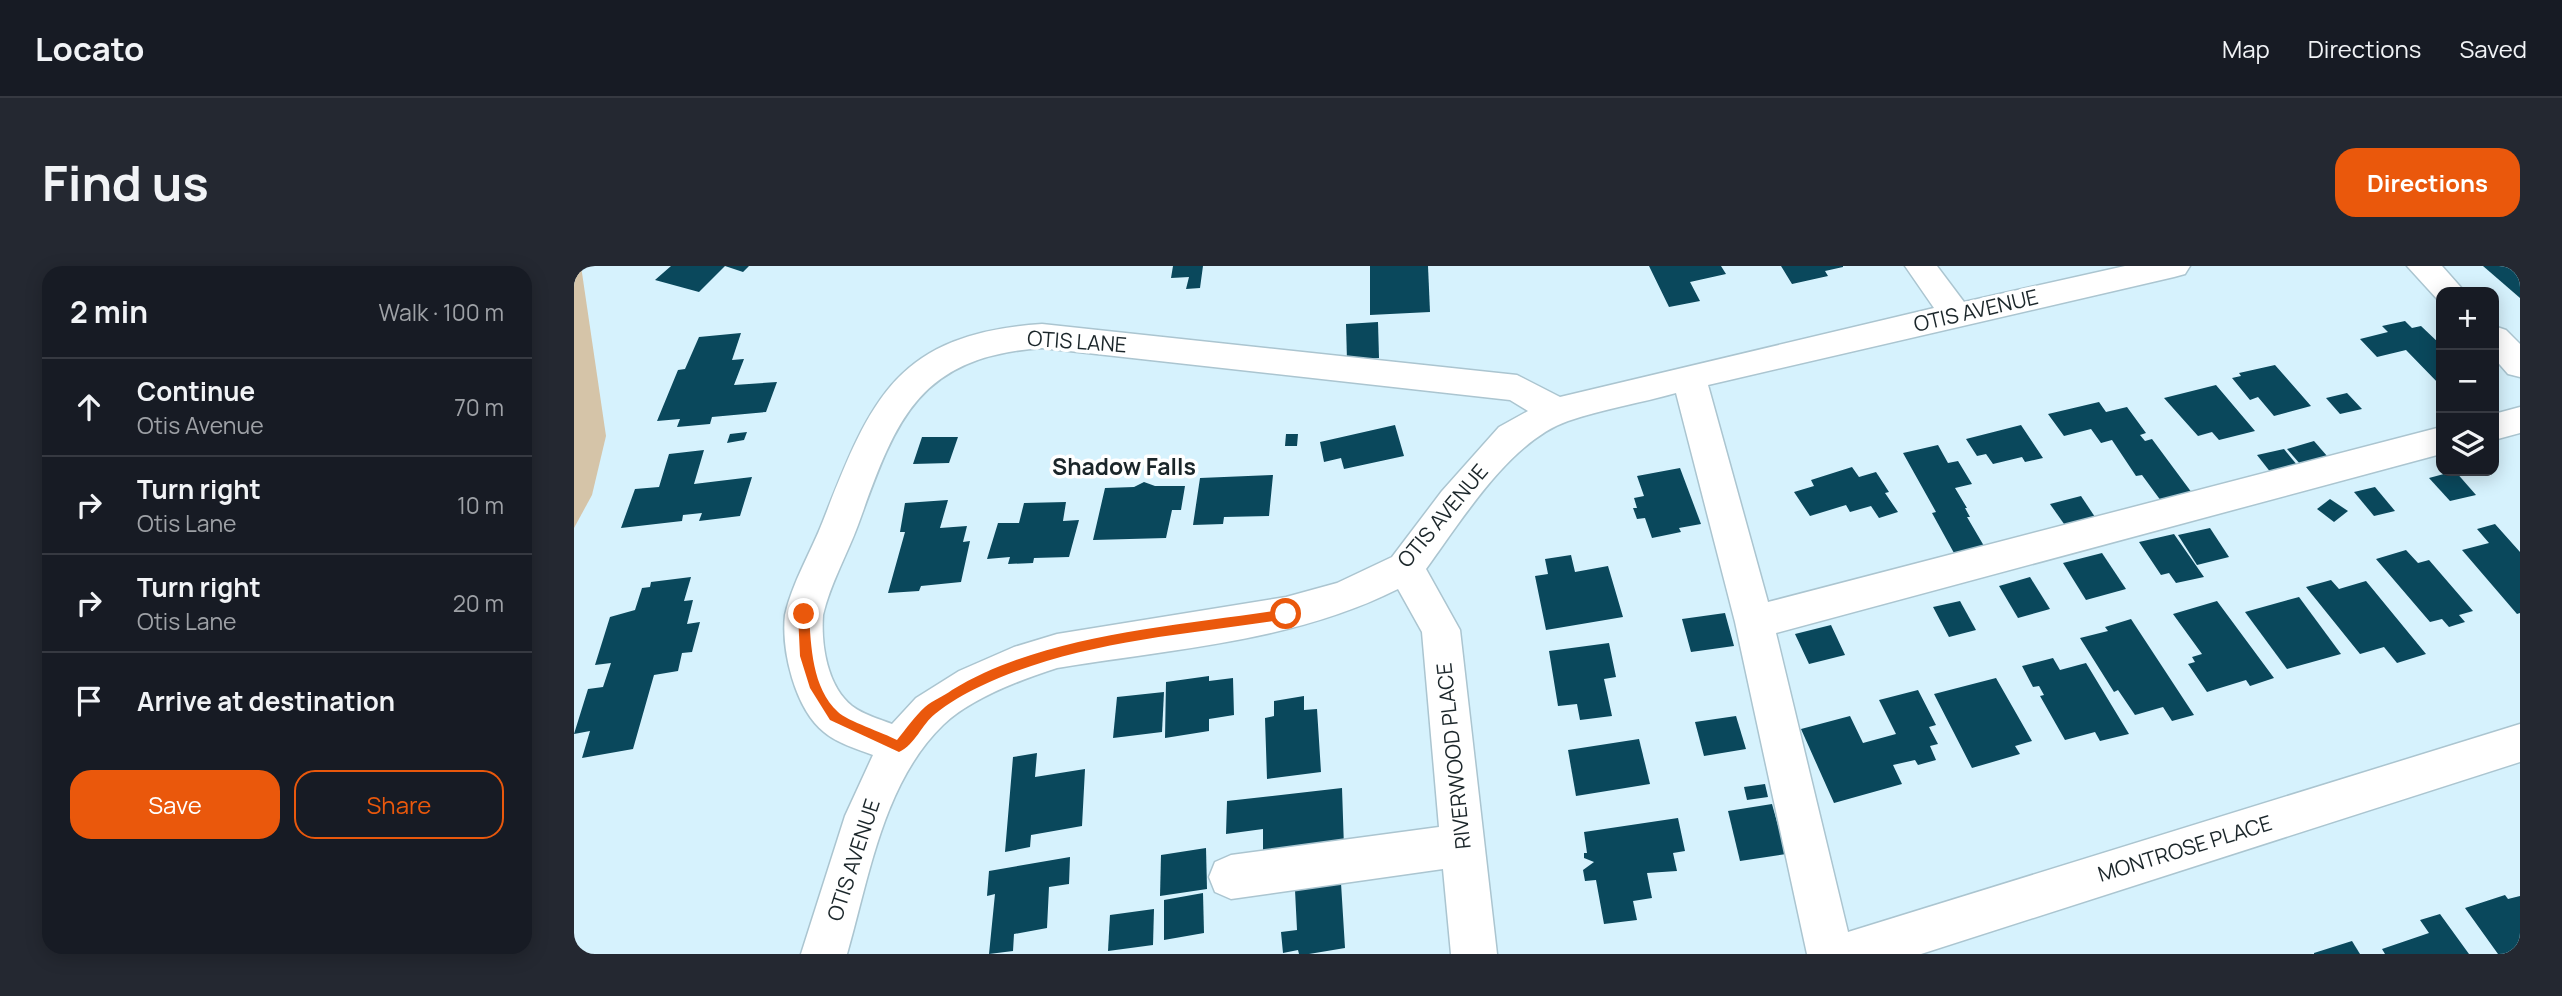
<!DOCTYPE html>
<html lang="en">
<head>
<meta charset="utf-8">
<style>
  :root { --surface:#171b24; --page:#242831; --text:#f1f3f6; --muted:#9ea1a6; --line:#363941; --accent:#ea580c }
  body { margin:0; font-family:Manrope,sans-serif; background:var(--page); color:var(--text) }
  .controls { position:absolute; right:21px; top:21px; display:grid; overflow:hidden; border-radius:14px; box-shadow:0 4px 18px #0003 }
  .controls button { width:63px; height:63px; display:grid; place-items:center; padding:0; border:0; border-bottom:2px solid var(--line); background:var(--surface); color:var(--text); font:35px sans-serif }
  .stop { position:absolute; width:21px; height:21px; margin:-16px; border:5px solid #ea580c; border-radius:50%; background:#fff }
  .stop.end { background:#ea580c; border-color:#fff; box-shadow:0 2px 7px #0008 }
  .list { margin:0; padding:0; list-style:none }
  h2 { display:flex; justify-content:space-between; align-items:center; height:91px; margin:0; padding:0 28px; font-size:30px }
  h2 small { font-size:23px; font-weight:400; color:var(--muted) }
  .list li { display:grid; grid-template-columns:46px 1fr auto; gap:21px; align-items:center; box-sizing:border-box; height:98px; padding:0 28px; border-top:2px solid var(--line) }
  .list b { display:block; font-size:26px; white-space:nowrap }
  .list p { margin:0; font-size:23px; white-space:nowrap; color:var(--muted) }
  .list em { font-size:23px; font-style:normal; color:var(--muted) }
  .actions { display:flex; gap:14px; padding:21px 28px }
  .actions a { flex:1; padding:16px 0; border:2px solid var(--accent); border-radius:21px; text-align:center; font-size:24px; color:var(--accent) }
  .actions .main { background:var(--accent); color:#fff }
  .icon { flex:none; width:38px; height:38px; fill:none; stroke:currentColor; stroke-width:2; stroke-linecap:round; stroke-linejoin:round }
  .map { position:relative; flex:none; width:1946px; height:688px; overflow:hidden; border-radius:21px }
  header { display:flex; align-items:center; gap:42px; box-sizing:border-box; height:98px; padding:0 35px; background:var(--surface); border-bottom:2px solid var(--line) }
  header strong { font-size:33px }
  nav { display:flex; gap:38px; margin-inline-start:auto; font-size:24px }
  .intro { display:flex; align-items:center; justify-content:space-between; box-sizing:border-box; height:168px; padding:0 42px }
  h1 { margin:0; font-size:49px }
  .button { padding:18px 32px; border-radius:21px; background:var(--accent); color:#fff; font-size:24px; font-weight:700 }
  main { display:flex; gap:42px; padding:0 42px }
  aside { flex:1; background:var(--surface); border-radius:21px; box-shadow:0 4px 18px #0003 }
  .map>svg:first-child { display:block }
  .green { fill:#d5c4a8 }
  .building { fill:#0a485c }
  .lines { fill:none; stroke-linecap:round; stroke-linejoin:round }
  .minor-casing { stroke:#abc5d0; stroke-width:3 }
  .minor { fill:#fff; fill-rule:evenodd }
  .route { fill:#ea580c }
  .labels { text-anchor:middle; stroke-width:7; stroke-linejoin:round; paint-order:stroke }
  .street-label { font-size:21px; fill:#1b262a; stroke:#fff }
  .neighbourhood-label { font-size:23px; font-weight:bold; fill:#1b262a; stroke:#fff }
</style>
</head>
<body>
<header>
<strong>Locato</strong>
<nav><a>Map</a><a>Directions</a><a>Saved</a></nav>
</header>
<div class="intro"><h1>Find us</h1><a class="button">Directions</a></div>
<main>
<aside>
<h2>2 min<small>Walk · 100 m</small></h2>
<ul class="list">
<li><svg class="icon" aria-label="ahead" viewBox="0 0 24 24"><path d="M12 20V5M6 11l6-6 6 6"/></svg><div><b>Continue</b><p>Otis Avenue</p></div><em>70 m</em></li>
<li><svg class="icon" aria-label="right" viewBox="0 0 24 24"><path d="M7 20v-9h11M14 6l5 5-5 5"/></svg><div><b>Turn right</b><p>Otis Lane</p></div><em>10 m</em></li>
<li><svg class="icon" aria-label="right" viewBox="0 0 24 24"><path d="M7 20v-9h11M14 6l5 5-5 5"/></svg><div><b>Turn right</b><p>Otis Lane</p></div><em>20 m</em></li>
<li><svg class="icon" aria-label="arrive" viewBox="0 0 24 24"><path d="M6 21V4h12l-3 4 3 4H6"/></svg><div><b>Arrive at destination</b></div></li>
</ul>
<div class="actions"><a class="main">Save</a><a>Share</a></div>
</aside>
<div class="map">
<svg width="1946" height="688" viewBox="0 0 1946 688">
  <rect width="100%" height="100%" fill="#d6f2fd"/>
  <!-- green -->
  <path class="green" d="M0,0H7L32,170L18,229L0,262Z"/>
  <!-- building -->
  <g class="building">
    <path d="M97,0H175L169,6L151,0L125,26L81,14Z"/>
    <path d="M599,0H629L626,22L612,23L615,11L597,12Z"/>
    <path d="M796,0H854L856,46L796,49Z"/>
    <path d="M1075,0H1147L1152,8L1116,16L1126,35L1095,41Z"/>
    <path d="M1207,0H1269V1L1251,5L1254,10L1218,18Z"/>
    <path d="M1909,0H1946V32Z"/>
    <path d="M1831,55L1838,62L1847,60L1867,79L1863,82L1867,86V120L1832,84L1803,91L1786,73L1814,66L1808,60Z"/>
    <path d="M804,56L805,92L773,95L772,58Z"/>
    <path d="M167,67L158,94L170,93L160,119L203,116L192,146L138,151L136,158L103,161L106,153L83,155L104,104L111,103L125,71Z"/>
    <path d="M1701,99L1737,140L1700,150L1684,131L1676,134L1658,112L1667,110L1665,107Z"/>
    <path d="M1642,119L1681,165L1645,174L1638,166L1624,170L1590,132Z"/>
    <path d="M1773,127L1788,143L1766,148L1752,132Z"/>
    <path d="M1525,136L1532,146L1553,141L1572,167L1566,169L1571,175L1578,173L1621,231L1590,239L1568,209L1562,210L1538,174L1527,177L1517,163L1490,170L1474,148Z"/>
    <path d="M821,159L830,190L770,203L767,192L750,196L746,176Z"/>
    <path d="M1447,159L1469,192L1451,196L1448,191L1419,198L1412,188L1403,190L1392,173Z"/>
    <path d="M173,166L170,174L153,177L156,168Z"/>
    <path d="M712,168H724L723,180H711Z"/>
    <path d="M348,171H384L375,197L339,198Z"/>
    <path d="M1740,175L1760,198L1733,206L1713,183Z"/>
    <path d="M1364,179L1374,197L1384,195L1398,218L1381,222L1393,242H1391L1396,251H1393L1410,280L1380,287L1358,247L1362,246L1329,187Z"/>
    <path d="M1710,183L1728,205L1701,212L1683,189Z"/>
    <path d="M130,184L120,218L178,211L166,250L125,255L128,247L109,249L108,255L47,262L61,223L85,221L95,188Z"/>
    <path d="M1278,201L1285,211L1302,206L1315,226L1311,227L1324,246L1305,252L1297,240L1276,246L1272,239L1236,250L1220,226L1240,220L1237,214Z"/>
    <path d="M1106,202L1127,258L1105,262L1107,266L1078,272L1071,252L1063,253L1059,242H1063L1060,232L1070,230L1063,210Z"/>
    <path d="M1881,205L1902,229L1876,235L1855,212Z"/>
    <path d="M699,209L695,250L650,251L649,258L619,259L626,212Z"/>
    <path d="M570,216L581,220H611L607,244H598L592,272L519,274L531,222L560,221Z"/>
    <path d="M1801,221L1821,245L1800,250L1780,226Z"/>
    <path d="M1507,230L1525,257L1495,265L1476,238Z"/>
    <path d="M1756,233L1774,245L1760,256L1743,243Z"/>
    <path d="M374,234L366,262L393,260L389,276L396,275L387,316L347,320L345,325L314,327L331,266H326L331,237Z"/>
    <path d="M492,236L489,255L505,254L495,291L460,292L459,297L434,298L436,291L413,293L424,257H445L450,237Z"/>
    <path d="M1921,258L1946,286V347L1943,348L1888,284L1915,277L1903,263Z"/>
    <path d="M1636,262L1655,291L1623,299L1604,269Z"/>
    <path d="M1600,268L1630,311L1602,317L1595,307L1587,309L1565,276Z"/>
    <path d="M1832,284L1844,297L1855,294L1899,345L1885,349L1891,356L1875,361L1868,353L1856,356L1802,293Z"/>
    <path d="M1528,287L1552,323L1512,334L1489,297Z"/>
    <path d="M997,289L1001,306L1034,300L1049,351L972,364L961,310L974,308L971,293Z"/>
    <path d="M117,311L110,335L119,334L113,358L126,356L118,386L108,387L104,405L80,409L59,483L8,492L16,465L0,468L14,423L29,421L37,397L21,399L36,351L61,344L68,322L76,321L77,316Z"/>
    <path d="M1456,311L1476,343L1444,352L1425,320Z"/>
    <path d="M1757,314L1765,323L1792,315L1852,388L1823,397L1810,381L1786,388L1732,321Z"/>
    <path d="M1725,331L1767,388L1713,403L1671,346Z"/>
    <path d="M1386,335L1402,364L1375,371L1359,341Z"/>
    <path d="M1643,335L1700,412L1676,420L1672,414L1633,426L1614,398L1621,396L1618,391L1628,388L1599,348Z"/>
    <path d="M1151,347L1160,380L1117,386L1108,353Z"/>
    <path d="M1557,353L1620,449L1598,455L1589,441L1561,449L1544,424L1540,426L1506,372L1534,365L1531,361Z"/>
    <path d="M1257,359L1271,389L1235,398L1221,368Z"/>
    <path d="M1035,377L1042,411L1030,413L1038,450L1006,454L1003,438L984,440L975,385Z"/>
    <path d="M1479,392L1486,404L1512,397L1555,468L1526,475L1521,466L1491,474L1466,430L1470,429L1465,420L1459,421L1448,400Z"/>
    <path d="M635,410V415L659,412L660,449L635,453V465L591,472L592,416Z"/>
    <path d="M1422,412L1458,475L1441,480L1446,488L1398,502L1360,428Z"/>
    <path d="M1344,424L1362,459L1355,461L1364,478L1356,480L1362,494L1344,499L1341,494L1319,499L1328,518L1260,537L1227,463L1276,450L1289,477L1322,468L1305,434Z"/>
    <path d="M590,426L588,466L539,472L543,431Z"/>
    <path d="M730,430V444L743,443L747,506L693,513L691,452L700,450V435Z"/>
    <path d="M1162,450L1172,483L1130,490L1121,456Z"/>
    <path d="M1065,473L1076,518L1002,530L994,484Z"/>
    <path d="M463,487L461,511L511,503L508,560L457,569L456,581L431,586L439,491Z"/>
    <path d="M1191,518L1194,531L1173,534L1170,521Z"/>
    <path d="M768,522L770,582L689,588V563L652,568L653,535Z"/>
    <path d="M1198,538L1212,588L1166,595L1154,545Z"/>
    <path d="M1104,552L1111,585L1099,587L1103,605L1073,607L1078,632L1059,635L1063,654L1030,658L1022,614L1011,615L1009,604L1020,596L1010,592V587H1013L1010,566Z"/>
    <path d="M632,582L633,623L586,630L587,589Z"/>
    <path d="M496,591L495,618L475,621L473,662L440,668L439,685L415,688L421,628L413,630L415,605Z"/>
    <path d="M767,617L771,682L735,688H725L724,684L709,687L707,666L723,664L721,624Z"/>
    <path d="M629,627L630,667L590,674V634Z"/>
    <path d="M1931,629L1934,633L1946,630V688H1924L1891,642Z"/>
    <path d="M580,643L579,679L534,685L536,649Z"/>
    <path d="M1866,648L1895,688H1811L1808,683L1855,667L1846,654Z"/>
    <path d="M1778,675L1786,688H1740V687Z"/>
  </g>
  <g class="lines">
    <!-- minor casing -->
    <g class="minor-casing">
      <g id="minor">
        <path d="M1331,0H1363L1390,36L1551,0H1616L1611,8L1600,11L1134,119L1194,336L1867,161V188L1202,367L1274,666L1946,458V496L1347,688H1233L1161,356L1102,127C1067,137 1029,143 994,155C936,175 887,255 852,303L886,364L923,688H877L869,603L657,633L641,626L635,611L641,596L657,589L865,561L848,366L824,323C719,376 597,383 483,402C446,414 397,432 369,459C309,517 295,612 273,688H227L271,550L299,489C283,483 263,477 250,466C221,443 207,384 211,349C218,317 237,286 249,255C297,132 323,68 468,58L943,109L986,131L1360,42ZM468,82L936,134L954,145L925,161L868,225L818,291L763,317L712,331L483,368L440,381L385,405L342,432L318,458C305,453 290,449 278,440C253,420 247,379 249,349C256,318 273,289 284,259C322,154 343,91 468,82Z"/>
        <path d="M1833,0H1868L1891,26H1867V35L1864,34Z"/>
        <path d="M1920,60L1932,64L1946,78V111L1934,108L1920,92Z"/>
        <path d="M1946,141V167L1920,174V148Z"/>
      </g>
    </g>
    <!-- minor -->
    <use href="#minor" class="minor"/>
  </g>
  <!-- route -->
  <path class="route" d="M712,343L718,348L712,353C610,369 501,375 407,420C392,427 374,437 361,448C348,458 341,479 325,486L256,454L236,422L226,390L224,348L230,344L235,348C237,380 238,422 264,446C273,455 310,467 323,474C332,463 341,450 351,441C359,434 370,430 378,424C472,367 604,360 712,343Z"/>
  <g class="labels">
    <!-- street labels -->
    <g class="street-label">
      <text transform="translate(1402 45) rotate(-13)" y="7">OTIS AVENUE</text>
      <text transform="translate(503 76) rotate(4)" y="7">OTIS LANE</text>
      <text transform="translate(869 250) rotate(-50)" y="7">OTIS AVENUE</text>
      <text transform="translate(880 490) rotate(-96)" y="7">RIVERWOOD PLACE</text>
      <text transform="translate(1611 583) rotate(-17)" y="7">MONTROSE PLACE</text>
      <text transform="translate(280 594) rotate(-72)" y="7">OTIS AVENUE</text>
    </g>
    <!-- neighbourhood labels -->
    <g class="neighbourhood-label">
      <text x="550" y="209">Shadow Falls</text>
    </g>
  </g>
</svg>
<div class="controls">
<button>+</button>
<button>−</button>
<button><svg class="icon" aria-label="layers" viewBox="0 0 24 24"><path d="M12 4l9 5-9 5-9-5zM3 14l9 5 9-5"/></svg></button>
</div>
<div class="stop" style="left:712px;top:348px"></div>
<div class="stop end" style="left:230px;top:348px"></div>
</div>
</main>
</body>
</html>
